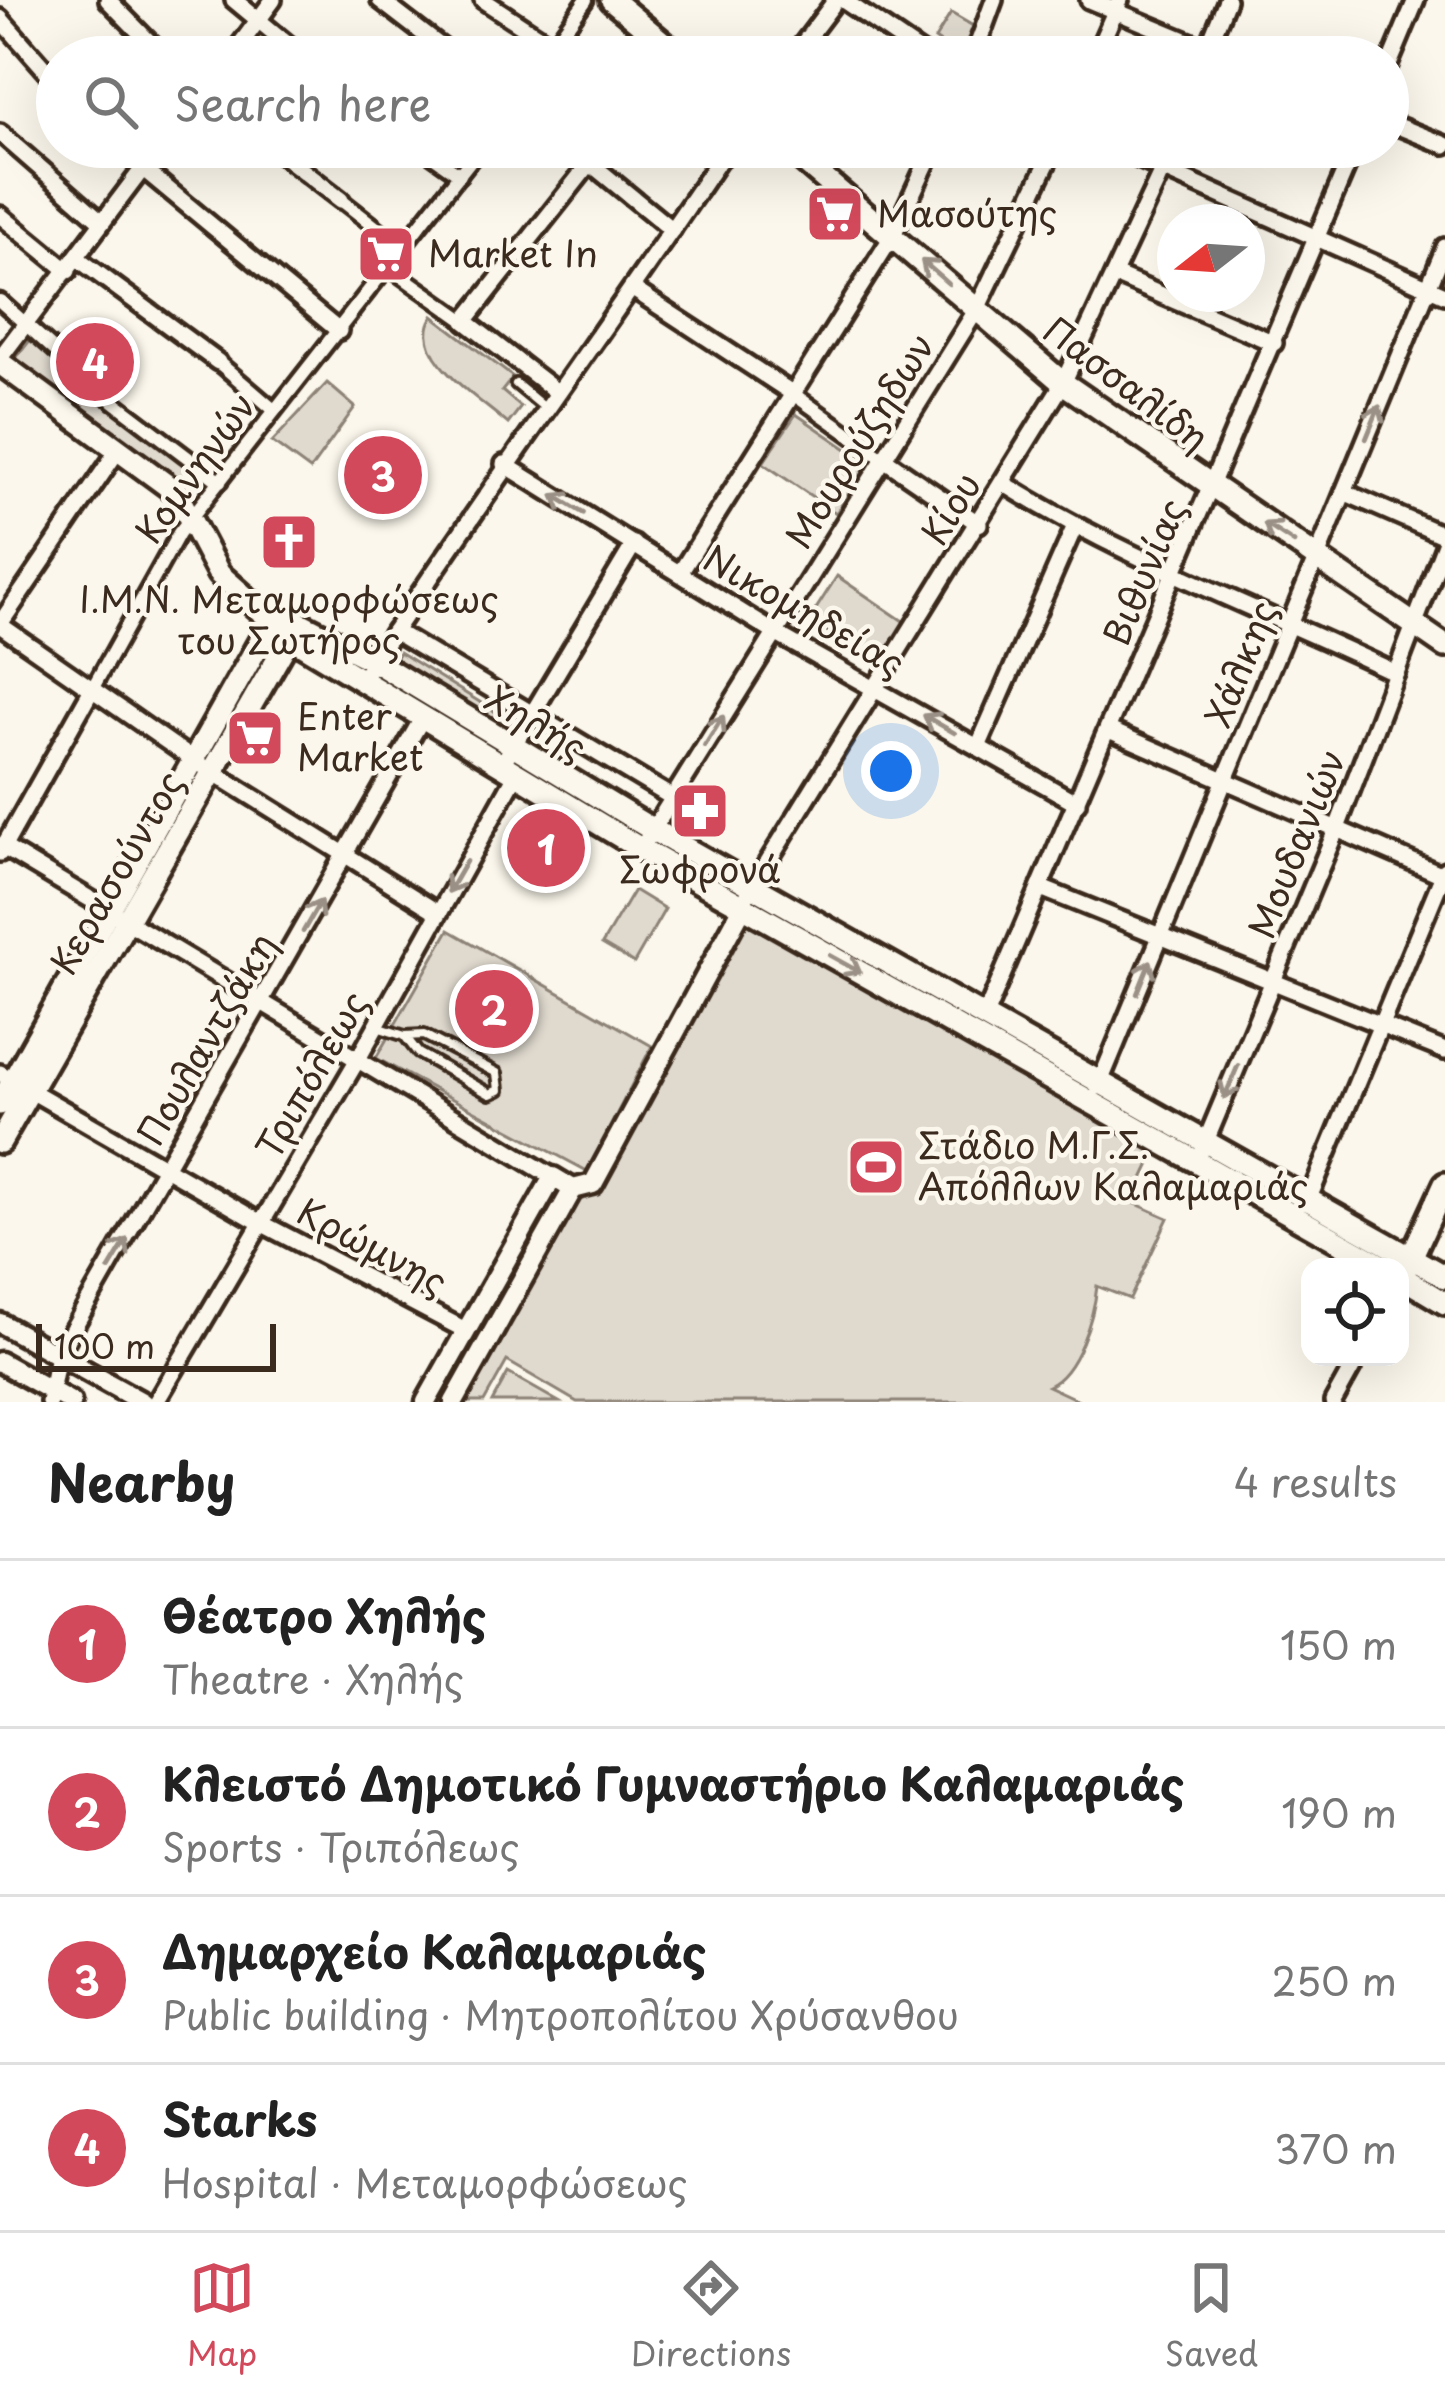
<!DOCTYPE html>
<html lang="en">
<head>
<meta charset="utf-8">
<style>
  :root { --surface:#fff; --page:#f2f2f2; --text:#222; --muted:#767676; --line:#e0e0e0; --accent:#d1495b }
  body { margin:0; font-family:"Playpen Sans",sans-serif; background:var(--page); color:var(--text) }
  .controls { position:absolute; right:36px; bottom:36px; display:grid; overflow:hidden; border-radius:24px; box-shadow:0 12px 48px #0002 }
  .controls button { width:108px; height:108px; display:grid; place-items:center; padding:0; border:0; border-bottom:3px solid var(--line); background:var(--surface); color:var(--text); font:60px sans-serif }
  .compass { position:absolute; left:1157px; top:204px; width:108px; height:108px; border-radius:50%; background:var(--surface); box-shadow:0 12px 48px #0002; rotate:253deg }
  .scale { position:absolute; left:36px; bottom:30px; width:240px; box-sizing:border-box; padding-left:12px; border:6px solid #3b2a1e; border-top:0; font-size:33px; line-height:42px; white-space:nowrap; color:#3b2a1e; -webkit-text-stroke:9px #fbf7ec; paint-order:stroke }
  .you { position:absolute; left:891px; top:771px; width:42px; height:42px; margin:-30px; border:9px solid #fff; border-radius:50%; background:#1a73e8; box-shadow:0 0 0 18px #1a73e833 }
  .badge { display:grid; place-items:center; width:78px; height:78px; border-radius:50%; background:var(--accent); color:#fff; font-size:39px; font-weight:700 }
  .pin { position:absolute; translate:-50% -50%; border:6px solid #fff; box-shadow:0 3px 12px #0006 }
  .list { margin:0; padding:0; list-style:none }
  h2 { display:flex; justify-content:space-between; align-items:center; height:156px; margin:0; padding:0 48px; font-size:51px }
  h2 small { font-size:39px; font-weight:400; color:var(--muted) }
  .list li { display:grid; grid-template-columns:78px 1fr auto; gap:36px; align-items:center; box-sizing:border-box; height:168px; padding:0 48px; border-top:3px solid var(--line) }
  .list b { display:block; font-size:45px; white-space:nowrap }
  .list p { margin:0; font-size:39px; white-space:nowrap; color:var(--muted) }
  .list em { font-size:39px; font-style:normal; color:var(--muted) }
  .icon { flex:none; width:66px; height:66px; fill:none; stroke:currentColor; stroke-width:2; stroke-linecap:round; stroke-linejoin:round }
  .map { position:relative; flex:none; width:1445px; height:1402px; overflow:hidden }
  .search { position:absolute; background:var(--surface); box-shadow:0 12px 48px #0002; left:36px; right:36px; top:36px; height:132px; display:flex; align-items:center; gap:30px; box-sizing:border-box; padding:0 42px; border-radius:66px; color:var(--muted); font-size:45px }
  .sheet { height:828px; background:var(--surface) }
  nav { display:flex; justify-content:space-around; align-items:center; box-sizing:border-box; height:168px; border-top:3px solid var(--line); background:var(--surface); font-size:33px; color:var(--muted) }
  nav a { display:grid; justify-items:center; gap:6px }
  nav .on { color:var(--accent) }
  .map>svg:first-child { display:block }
  .green { fill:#dfd9ce; stroke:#8d8276; stroke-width:3 }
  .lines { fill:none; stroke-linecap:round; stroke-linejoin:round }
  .service-casing { stroke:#3b2a1e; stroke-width:16 }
  .pedestrian-casing { stroke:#3b2a1e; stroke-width:21 }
  .minor-casing { stroke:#3b2a1e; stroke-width:24 }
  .tertiary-casing { stroke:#3b2a1e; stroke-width:27 }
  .secondary-casing { stroke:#3b2a1e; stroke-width:30 }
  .service { stroke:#fbf7ec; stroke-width:8 }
  .pedestrian { stroke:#fbf7ec; stroke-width:12 }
  .minor { stroke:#fbf7ec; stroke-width:15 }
  .tertiary { stroke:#fbf7ec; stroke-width:18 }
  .secondary { stroke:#fbf7ec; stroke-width:21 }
  .oneway { stroke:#9b9085 }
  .labels { text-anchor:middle; stroke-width:9; stroke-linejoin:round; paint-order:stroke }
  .poi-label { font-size:36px; fill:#3b2a1e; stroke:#fbf7ec; text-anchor:start }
  .street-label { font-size:36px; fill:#3b2a1e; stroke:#fbf7ec }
</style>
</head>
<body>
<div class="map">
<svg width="1445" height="1402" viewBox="0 0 1445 1402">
  <rect width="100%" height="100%" fill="#fbf7ec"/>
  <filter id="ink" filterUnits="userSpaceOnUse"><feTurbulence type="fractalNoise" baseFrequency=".00833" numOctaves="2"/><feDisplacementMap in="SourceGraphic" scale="24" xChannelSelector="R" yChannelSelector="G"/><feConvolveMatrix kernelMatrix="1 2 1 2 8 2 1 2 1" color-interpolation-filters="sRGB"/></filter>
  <g filter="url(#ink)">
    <!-- green -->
    <g class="green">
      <path d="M951,13L973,26L960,57L935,39Z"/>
      <path d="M433,316L513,377L502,391L521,407L508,424C482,400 407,356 433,316Z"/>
      <path d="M35,334L208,464L182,490L12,363Z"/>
      <path d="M327,383L355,407L310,470L272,442Z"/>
      <path d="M796,414L869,464L836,513L763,463Z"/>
      <path d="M837,576L906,623L879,664L809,620Z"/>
      <path d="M399,652L515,724L509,733L393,662Z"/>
      <path d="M653,831L1098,1086L1091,1101L1158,1147L1132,1202L1168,1218L1130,1299L1097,1286C1094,1316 1077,1373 1048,1386L1082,1402H577L507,1361L484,1402H456L573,1190L594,1186L746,909L643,848Z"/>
      <path d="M634,890L665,909L634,963L602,944Z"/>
      <path d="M449,930L652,1046L587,1171L376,1058Z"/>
      <path d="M508,1373L559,1402H492Z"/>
    </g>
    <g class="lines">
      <!-- service casing -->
      <g class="service-casing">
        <g id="service">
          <path d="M516,384L545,408"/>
          <path d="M377,1027L405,1036L418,1053L490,1094L499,1090L497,1073L424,1035L405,1036"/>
        </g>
      </g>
      <!-- pedestrian casing -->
      <g class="pedestrian-casing">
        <g id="pedestrian">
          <path d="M545,57L586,0"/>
          <path d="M420,147L460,175"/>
          <path d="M570,147L590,163"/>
          <path d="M341,200L405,250"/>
          <path d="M390,268L465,321"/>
          <path d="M0,301L100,391L220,482"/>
          <path d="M218,362L274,410"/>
          <path d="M792,393L884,459"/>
          <path d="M91,691L179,533L481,147"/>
        </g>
      </g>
      <!-- minor casing -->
      <g class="minor-casing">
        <g id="minor">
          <path d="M108,0L164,57"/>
          <path d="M234,0L303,57"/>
          <path d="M380,0L454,57"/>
          <path d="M483,0L553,46"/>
          <path d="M843,0L927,57"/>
          <path d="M1089,0L1226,57"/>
          <path d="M0,18L57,83"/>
          <path d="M231,57L273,0"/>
          <path d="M793,57L836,0"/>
          <path d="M973,57L994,0"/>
          <path d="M1095,57L1120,0"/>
          <path d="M1204,57L1227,0"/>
          <path d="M1388,67L1416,0"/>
          <path d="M1388,122L1445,145"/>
          <path d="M0,133L102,222"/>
          <path d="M117,147L339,331"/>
          <path d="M272,147L341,200"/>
          <path d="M1112,147L1445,295"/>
          <path d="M0,215L68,271"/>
          <path d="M77,258L218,362"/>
          <path d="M1117,276L1274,343"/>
          <path d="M633,289L792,393"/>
          <path d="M0,358L159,147"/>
          <path d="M557,392L465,321L590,163L672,230"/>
          <path d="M884,459L979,524"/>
          <path d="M504,464L775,633L1077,803"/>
          <path d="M1003,483C1127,561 1264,610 1396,673"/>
          <path d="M1344,492L1445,536"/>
          <path d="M680,573L893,235L934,147"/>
          <path d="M0,624L118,450"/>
          <path d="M0,625L195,761L437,912"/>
          <path d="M394,631L673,798"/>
          <path d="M362,679C481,499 608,326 728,147"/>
          <path d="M1109,730L1445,876"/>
          <path d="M978,747L1074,528"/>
          <path d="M501,766L634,544"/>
          <path d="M0,845L553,1177"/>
          <path d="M641,849L977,309L1055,147"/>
          <path d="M0,853L91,691"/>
          <path d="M1041,888L1445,1051"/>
          <path d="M748,894L1063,383L1173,147"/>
          <path d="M984,1018L1355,147"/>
          <path d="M0,1073L261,1223L467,1331"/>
          <path d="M1098,1087L1445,247"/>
          <path d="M1203,1148L1337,828L1445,544"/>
          <path d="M1307,1203L1445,870"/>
          <path d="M49,1402L58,1355L423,717"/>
          <path d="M156,1402L358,1059L516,775"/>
          <path d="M1333,1402L1358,1357"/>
        </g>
      </g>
      <!-- tertiary casing -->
      <g class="tertiary-casing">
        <g id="tertiary">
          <path d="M0,1323L142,1402"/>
          <path d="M0,1362L71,1402"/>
          <path d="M426,1402L553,1177L573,1189L593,1184L743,907"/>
          <path d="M454,1402L573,1189"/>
        </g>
      </g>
      <!-- secondary casing -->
      <g class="secondary-casing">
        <g id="secondary">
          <path d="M612,0L680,57"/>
          <path d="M787,147L1063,383L1445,646"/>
          <path d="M0,363L176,492L219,574L290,637L641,849L1384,1267"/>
          <path d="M274,617L294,620L374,661L653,830L1445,1277"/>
          <path d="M0,1104L274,617"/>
          <path d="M0,1142L290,637"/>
          <path d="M1400,1276L1445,1303"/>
          <path d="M1402,1277L1445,1184"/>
        </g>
      </g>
      <!-- service -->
      <use href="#service" class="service"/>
      <!-- pedestrian -->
      <use href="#pedestrian" class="pedestrian"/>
      <!-- minor -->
      <use href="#minor" class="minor"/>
      <!-- tertiary -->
      <use href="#tertiary" class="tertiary"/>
      <!-- secondary -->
      <use href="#secondary" class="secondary"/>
    </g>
    <!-- one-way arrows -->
    <defs><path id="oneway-shaft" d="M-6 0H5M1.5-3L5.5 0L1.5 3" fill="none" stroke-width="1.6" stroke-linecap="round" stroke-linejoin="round" transform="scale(3)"/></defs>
    <g class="oneway">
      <use href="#oneway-shaft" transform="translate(935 272) rotate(-139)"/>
      <use href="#oneway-shaft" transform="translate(1373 422) rotate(-68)"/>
      <use href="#oneway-shaft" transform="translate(568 504) rotate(-149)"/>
      <use href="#oneway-shaft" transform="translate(1279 533) rotate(-147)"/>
      <use href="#oneway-shaft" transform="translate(939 724) rotate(-150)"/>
      <use href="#oneway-shaft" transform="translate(714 731) rotate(-58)"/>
      <use href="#oneway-shaft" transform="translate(457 877) rotate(120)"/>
      <use href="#oneway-shaft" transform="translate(312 916) rotate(-60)"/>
      <use href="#oneway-shaft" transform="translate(845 964) rotate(29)"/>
      <use href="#oneway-shaft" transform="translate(1144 977) rotate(-68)"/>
      <use href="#oneway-shaft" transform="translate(1231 1082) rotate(113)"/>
      <use href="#oneway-shaft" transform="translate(118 1254) rotate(-59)"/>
    </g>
  </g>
  <!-- icons -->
  <defs>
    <g id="supermarket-square" transform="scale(3)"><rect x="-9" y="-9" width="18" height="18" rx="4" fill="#d1495b" stroke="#fbf7ec"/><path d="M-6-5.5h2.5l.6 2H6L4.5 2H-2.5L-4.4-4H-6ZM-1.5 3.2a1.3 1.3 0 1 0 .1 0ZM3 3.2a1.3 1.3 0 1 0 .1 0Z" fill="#fff"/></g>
    <g id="church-square" transform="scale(3)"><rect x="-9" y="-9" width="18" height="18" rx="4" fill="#d1495b" stroke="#fbf7ec"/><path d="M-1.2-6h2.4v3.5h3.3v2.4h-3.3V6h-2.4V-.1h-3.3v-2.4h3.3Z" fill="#fff"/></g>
    <g id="pharmacy-square" transform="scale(3)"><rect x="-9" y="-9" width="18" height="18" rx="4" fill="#d1495b" stroke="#fbf7ec"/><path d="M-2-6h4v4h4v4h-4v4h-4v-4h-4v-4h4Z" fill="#fff"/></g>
    <g id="stadium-square" transform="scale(3)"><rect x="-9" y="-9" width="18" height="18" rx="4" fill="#d1495b" stroke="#fbf7ec"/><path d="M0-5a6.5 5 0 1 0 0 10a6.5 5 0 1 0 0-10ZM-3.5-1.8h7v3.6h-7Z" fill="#fff"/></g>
  </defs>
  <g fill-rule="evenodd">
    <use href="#supermarket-square" x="835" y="214"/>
    <use href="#supermarket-square" x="386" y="254"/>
    <use href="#church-square" x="289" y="542"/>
    <use href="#supermarket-square" x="255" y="738"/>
    <use href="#pharmacy-square" x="700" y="811"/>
    <use href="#stadium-square" x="876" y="1167"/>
  </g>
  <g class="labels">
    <!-- poi labels -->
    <g class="poi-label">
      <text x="877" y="227">Μασούτης</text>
      <text x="428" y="267">Market In</text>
      <text x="289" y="613" text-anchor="middle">Ι.Μ.Ν. Μεταμορφώσεως<tspan x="289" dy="41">του Σωτήρος</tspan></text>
      <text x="297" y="730">Enter<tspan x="297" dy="41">Market</tspan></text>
      <text x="700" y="883" text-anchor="middle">Σωφρονά</text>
      <text x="918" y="1159">Στάδιο Μ.Γ.Σ.<tspan x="918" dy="41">Απόλλων Καλαμαριάς</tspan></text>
    </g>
    <!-- street labels -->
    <g class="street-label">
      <text transform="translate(1126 384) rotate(37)" y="13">Πασσαλίδη</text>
      <text transform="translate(860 441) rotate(-58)" y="13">Μουρούζηδων</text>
      <text transform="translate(196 468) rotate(-54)" y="13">Κομνηνών</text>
      <text transform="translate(951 509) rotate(-58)" y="13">Κίου</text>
      <text transform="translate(1145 572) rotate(-67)" y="13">Βιθυνίας</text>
      <text transform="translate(804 611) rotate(30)" y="13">Νικομηδείας</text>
      <text transform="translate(1241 664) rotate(-68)" y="13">Χάλκης</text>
      <text transform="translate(536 723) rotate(31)" y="13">Χηλής</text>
      <text transform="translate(1297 844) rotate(-68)" y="13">Μουδανιών</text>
      <text transform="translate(117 873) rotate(-60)" y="13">Κερασούντος</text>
      <text transform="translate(207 1039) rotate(-60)" y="13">Πουλαντζάκη</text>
      <text transform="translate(312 1075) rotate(-60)" y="13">Τριπόλεως</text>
      <text transform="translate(372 1247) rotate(28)" y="13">Κρώμνης</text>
    </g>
  </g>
</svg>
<div class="controls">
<button><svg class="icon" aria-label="locate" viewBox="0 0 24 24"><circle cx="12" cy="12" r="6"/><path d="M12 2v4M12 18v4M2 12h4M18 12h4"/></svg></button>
</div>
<svg class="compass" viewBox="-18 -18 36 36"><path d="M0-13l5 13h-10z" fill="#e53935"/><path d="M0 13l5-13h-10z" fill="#767676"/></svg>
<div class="scale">100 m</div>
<div class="you"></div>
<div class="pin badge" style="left:546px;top:848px">1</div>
<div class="pin badge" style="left:494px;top:1009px">2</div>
<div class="pin badge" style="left:383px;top:475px">3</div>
<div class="pin badge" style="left:95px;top:362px">4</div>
<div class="search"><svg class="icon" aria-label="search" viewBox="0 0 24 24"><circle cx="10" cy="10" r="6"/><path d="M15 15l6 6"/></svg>Search here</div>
</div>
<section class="sheet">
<h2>Nearby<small>4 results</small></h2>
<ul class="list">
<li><span class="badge">1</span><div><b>Θέατρο Χηλής</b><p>Theatre · Χηλής</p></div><em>150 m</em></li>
<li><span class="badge">2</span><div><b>Κλειστό Δημοτικό Γυμναστήριο Καλαμαριάς</b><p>Sports · Τριπόλεως</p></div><em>190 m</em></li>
<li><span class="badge">3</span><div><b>Δημαρχείο Καλαμαριάς</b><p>Public building · Μητροπολίτου Χρύσανθου</p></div><em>250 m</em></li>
<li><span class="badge">4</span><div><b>Starks</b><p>Hospital · Μεταμορφώσεως</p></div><em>370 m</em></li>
</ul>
</section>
<nav>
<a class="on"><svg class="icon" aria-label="map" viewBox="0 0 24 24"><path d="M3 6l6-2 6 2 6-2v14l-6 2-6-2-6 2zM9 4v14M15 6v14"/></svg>Map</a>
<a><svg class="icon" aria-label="directions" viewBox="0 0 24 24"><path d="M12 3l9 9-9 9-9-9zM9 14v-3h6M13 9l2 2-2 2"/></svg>Directions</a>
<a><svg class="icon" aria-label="saved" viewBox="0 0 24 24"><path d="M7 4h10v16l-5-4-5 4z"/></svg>Saved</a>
</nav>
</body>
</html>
